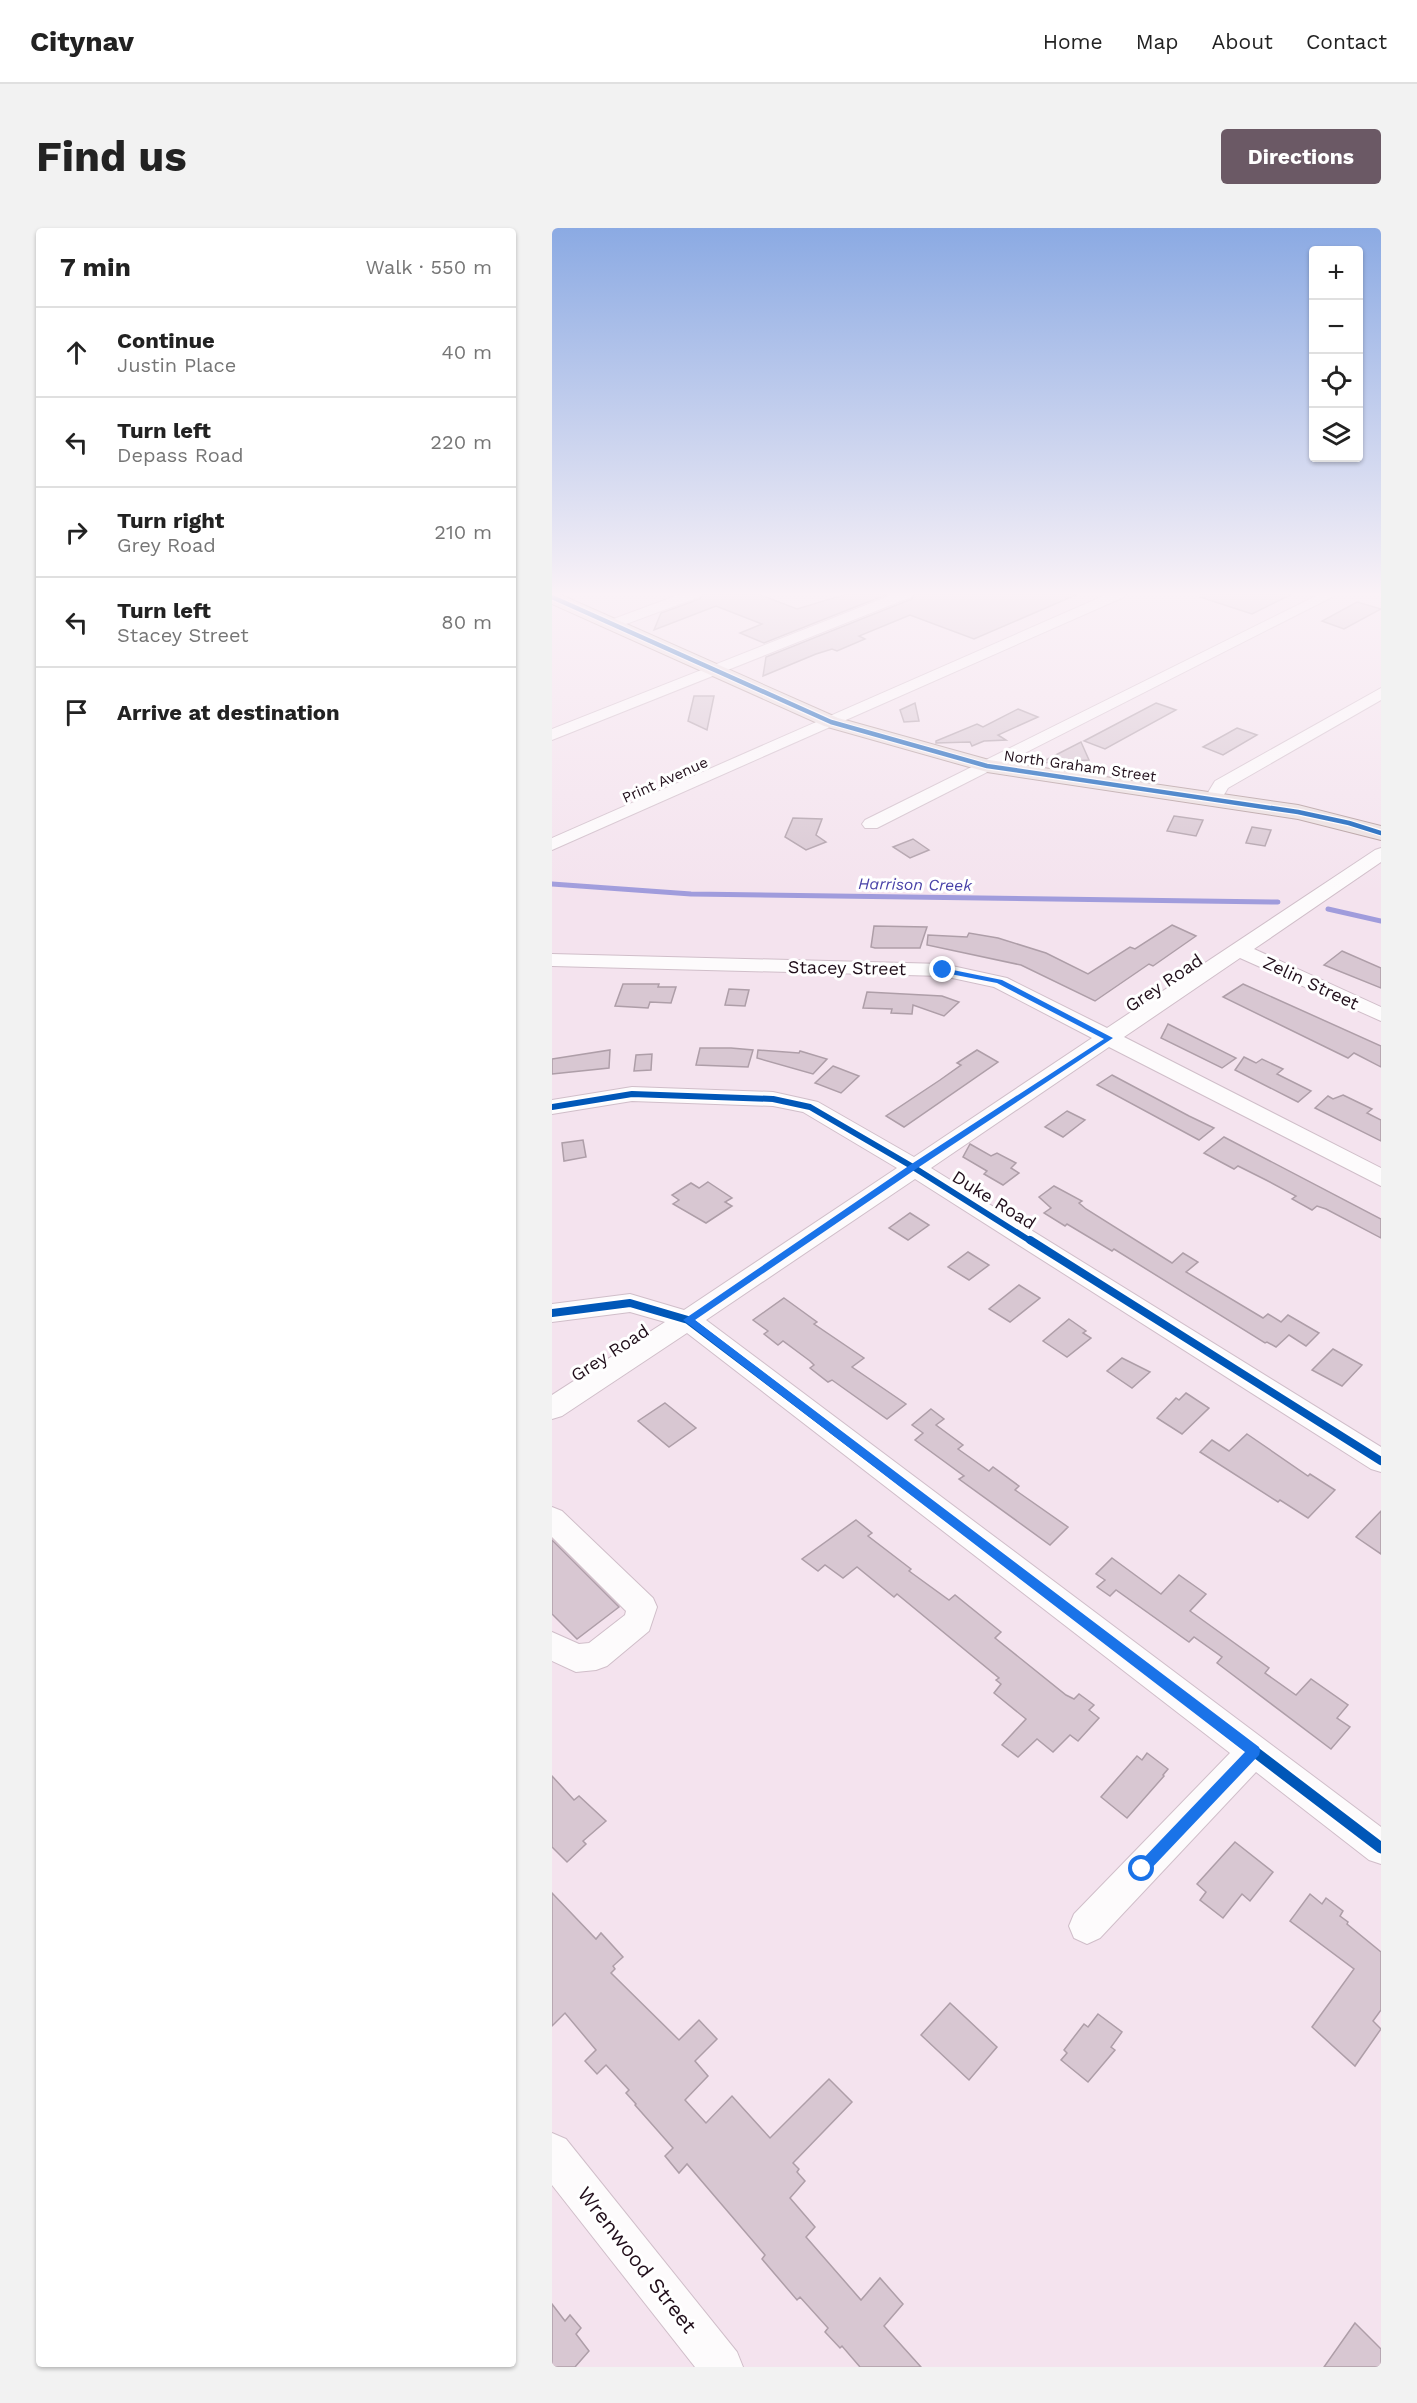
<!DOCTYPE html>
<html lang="en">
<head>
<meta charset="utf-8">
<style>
  :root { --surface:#fff; --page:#f2f2f2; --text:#222; --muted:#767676; --line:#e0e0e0; --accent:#6b5965 }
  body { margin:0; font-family:"Work Sans",sans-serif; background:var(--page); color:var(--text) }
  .controls { position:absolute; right:18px; top:18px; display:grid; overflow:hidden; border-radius:6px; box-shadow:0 2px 4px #0004 }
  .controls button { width:54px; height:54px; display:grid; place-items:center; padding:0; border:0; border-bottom:2px solid var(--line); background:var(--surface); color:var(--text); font:30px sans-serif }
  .stop { position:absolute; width:18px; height:18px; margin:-14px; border:4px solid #1a73e8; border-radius:50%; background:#fff }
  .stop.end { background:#1a73e8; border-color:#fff; box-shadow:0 2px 6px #0008 }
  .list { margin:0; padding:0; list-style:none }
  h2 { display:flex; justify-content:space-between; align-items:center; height:78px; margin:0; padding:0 24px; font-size:26px }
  h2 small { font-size:20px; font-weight:400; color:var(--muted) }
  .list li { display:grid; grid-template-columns:39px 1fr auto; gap:18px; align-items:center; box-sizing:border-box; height:90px; padding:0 24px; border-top:2px solid var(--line) }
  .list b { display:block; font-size:22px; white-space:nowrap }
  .list p { margin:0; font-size:20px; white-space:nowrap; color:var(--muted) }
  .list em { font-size:20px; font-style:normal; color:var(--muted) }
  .icon { flex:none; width:33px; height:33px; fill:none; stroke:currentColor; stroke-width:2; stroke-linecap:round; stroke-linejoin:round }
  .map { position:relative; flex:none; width:829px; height:2139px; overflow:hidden; border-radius:6px }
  header { display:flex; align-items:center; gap:36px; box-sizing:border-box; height:84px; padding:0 30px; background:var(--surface); border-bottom:2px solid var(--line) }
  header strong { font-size:28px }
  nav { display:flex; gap:33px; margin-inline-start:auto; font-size:21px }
  .intro { display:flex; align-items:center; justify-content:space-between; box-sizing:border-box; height:144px; padding:0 36px }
  h1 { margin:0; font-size:42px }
  .button { padding:15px 27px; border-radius:6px; background:var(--accent); color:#fff; font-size:21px; font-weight:700 }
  main { display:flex; gap:36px; padding:0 36px }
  aside { flex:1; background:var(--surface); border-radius:6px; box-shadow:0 2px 4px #0004 }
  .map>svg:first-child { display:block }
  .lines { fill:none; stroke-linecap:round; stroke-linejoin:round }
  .stream { stroke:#a09cdc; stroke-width:5 }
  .building { fill:#d8c7d2; stroke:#ae9ea8; stroke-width:1.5 }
  .minor-casing { stroke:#d0bec9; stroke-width:2 }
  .major-casing { stroke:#af9899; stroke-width:2 }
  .minor { fill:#fdfbfc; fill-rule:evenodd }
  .major { fill:#ebe0e0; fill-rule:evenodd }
  .cycleway-far3-casing { stroke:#fff; stroke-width:7 }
  .cycleway-far2-casing { stroke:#fff; stroke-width:9 }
  .cycleway-far1-casing { stroke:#fff; stroke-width:12 }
  .cycleway-casing { stroke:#fff; stroke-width:15 }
  .cycleway-far3 { stroke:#0057b8; stroke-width:4.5 }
  .cycleway-far2 { stroke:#0057b8; stroke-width:6 }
  .cycleway-far1 { stroke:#0057b8; stroke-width:8 }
  .cycleway { stroke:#0057b8; stroke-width:11 }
  .route { fill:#1a73e8 }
  .labels { text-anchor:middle; stroke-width:6; stroke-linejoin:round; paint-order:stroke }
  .far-street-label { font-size:15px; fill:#210f1b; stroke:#fff }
  .far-water-label { font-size:16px; font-style:italic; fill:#4942a8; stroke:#fff }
  .street-label { font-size:18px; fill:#210f1b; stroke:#fff }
  .near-street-label { font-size:21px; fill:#210f1b; stroke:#fff }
</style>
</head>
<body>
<header>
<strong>Citynav</strong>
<nav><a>Home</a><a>Map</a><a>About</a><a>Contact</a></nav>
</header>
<div class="intro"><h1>Find us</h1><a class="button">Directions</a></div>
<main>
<aside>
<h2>7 min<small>Walk · 550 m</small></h2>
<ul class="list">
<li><svg class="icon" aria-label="ahead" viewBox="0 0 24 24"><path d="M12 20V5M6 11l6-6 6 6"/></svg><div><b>Continue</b><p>Justin Place</p></div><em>40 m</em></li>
<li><svg class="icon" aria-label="left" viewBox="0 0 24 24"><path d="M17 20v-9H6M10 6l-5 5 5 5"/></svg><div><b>Turn left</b><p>Depass Road</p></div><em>220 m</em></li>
<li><svg class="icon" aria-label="right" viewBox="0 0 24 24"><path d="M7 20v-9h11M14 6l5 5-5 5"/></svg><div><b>Turn right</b><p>Grey Road</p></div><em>210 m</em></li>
<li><svg class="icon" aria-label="left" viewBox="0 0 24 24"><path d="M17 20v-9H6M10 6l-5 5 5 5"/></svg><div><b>Turn left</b><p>Stacey Street</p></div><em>80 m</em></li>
<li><svg class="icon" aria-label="arrive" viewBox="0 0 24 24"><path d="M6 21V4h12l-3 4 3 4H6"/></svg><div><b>Arrive at destination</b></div></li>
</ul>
</aside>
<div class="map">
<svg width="829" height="2139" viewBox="0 0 829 2139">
  <rect width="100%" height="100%" fill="#f4e3ee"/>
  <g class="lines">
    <!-- stream -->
    <g class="stream">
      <path d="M0,656L139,666L726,674"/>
      <path d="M776,681L829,693"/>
    </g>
  </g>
  <!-- building -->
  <g class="building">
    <path d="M151,366H206L245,381L295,366H336L212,415L188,405L210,396L164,378L102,402L109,385L148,371Z"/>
    <path d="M363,366H526L422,411L358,387L307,408L313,411L285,423L280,421L264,426L211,448L214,429L360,371Z"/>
    <path d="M649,366H740L700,386L648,369Z"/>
    <path d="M805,374L829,381L792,401L770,393Z"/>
    <path d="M142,468H162L155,502L136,493Z"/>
    <path d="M363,475L367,493L352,494L348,482Z"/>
    <path d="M604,475L624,482L553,521L532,513Z"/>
    <path d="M466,481L486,489L446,507L454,512L432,513L420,518L418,514L384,515V513L425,496L431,499Z"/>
    <path d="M685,500L705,507L671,527L651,519Z"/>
    <path d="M529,514L537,532L488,535Z"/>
    <path d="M622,588L651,592L644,608L615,603Z"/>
    <path d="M241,590L270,591L264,607L274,614L254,622L233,609Z"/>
    <path d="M700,599L719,602L713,618L694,615Z"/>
    <path d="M361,611L377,622L358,630L341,619Z"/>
    <path d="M620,697L644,708L601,738L597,736L543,773L469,737L375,717L376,707L415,709L417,705L446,710L494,725L536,746L578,719L583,721Z"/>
    <path d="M322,698L375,699L368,720H323L319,719Z"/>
    <path d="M790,723L829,740V760L772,737Z"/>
    <path d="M71,756H107L106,759H124L119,775L98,774L96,780L63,778Z"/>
    <path d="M691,756L829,818V839L802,825L796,830L671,769Z"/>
    <path d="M177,761L197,762L193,778L173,777Z"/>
    <path d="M315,764L390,768L407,774L392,788L361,777L360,786L339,785L340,781L311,780Z"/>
    <path d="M616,796L684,830L670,840L609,810Z"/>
    <path d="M148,820H179L201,822L196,839L144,837Z"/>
    <path d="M58,822L57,840L0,846V831Z"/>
    <path d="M206,822L247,825L248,823L275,831L261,846L205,830Z"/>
    <path d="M425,822L446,834L352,899L334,888L388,852L409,837L405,835Z"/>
    <path d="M100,826L99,842L82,843L84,827Z"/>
    <path d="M692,829L704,835L710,831L731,841L725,846L759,863L746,874L683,842Z"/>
    <path d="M281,838L307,848L289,865L263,855Z"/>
    <path d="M560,847L637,888L662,900L647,912L545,857Z"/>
    <path d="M791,867L820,881L815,885L829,892V913L763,880L776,868L781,871Z"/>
    <path d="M515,883L533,892L511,909L493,899Z"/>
    <path d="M672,909L829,991V1010L774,981L765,978L760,982L740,971L744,968L714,952L686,938L682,941L652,925Z"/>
    <path d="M31,912L34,929L12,933L10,915Z"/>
    <path d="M418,916L439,928L445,925L464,935L459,940L467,945L451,957L432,946L435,943L411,929Z"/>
    <path d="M156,954L180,970L173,974L180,978L154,995L121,976L127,972L120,967L139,955L147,960Z"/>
    <path d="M502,958L530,973L527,975L534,981L620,1035L631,1025L646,1034L634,1044L711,1090L716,1086L729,1094L736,1087L767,1105L754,1118L737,1107L724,1119L715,1114L713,1115L562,1021L560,1023L515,996L513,998L492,985L499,980L487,969Z"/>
    <path d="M358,985L377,997L356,1012L337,1000Z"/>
    <path d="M416,1024L437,1037L417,1052L396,1039Z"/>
    <path d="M467,1057L488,1070L458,1094L437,1081Z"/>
    <path d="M232,1070L265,1094L262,1096L312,1130L300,1139L354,1176L335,1191L280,1152L276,1154L258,1140L262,1137L258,1133L231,1113L226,1117L212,1106L216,1103L201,1092Z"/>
    <path d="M517,1091L534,1103L531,1105L539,1110L515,1129L491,1113Z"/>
    <path d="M781,1121L810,1137L790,1158L760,1142Z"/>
    <path d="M570,1130L598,1144L580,1160L555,1143Z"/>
    <path d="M634,1165L657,1180L630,1206L605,1190L624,1170L627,1172Z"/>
    <path d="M113,1175L144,1200L117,1219L86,1193Z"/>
    <path d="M379,1181L392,1191L384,1197L411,1217L406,1221L437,1243L441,1239L467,1258L463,1262L466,1264L516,1299L498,1317L407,1251L412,1248L363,1212L371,1205L360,1197Z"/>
    <path d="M695,1206L756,1248L758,1246L783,1262L756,1290L728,1272L726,1274L648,1224L660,1212L677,1223Z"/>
    <path d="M829,1283V1326L804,1309Z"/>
    <path d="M304,1292L320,1305L316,1308L359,1341L357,1343L397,1372L403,1367L449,1404L443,1410L514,1467L522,1471L527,1466L542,1477L537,1482L547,1490L526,1513L518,1507L501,1524L485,1511L466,1529L450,1517L474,1491L442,1465L449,1456L444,1452L447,1450L345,1366L342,1369L305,1339L291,1350L273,1337L266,1343L250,1331Z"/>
    <path d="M0,1312L67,1379L25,1411L0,1386Z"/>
    <path d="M560,1330L609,1366L627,1347L654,1366L638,1383L717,1440L713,1445L744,1467L759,1451L796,1477L785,1490L798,1499L779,1521L665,1435L670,1429L642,1409L637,1414L564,1362L558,1368L545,1359L553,1352L544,1346Z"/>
    <path d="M595,1525L616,1541L611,1547L612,1548L575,1590L549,1569L585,1528L590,1532Z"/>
    <path d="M0,1548L22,1572L27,1568L54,1593L31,1613L34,1616L15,1634L0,1619Z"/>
    <path d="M683,1614L721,1644L698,1673L690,1666L671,1690L648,1672L654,1664L645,1656Z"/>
    <path d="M0,1665L44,1711L49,1705L71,1729L61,1738L63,1741L59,1745L127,1812L147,1792L165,1811L143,1833L156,1848L133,1872L154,1895L180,1868L218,1910L277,1851L300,1874L241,1935L247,1941L245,1944L253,1953L238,1970L263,1999L254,2009L309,2072L328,2050L351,2076L332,2098L369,2139H308L290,2118L288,2120L273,2104L276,2100L248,2069L245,2072L210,2031L213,2027L135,1936L127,1945L113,1928L121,1920L83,1877L84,1876L74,1865L77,1862L54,1837L45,1846L33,1833L44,1822L13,1785L0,1798Z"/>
    <path d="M758,1666L770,1676L774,1670L791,1683L788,1688L796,1694L795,1696L829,1724V1782L821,1793L829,1801L803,1838L760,1799L802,1741L738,1693Z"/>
    <path d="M398,1775L445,1819L417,1852L369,1807Z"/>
    <path d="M546,1786L570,1804L559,1819L563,1822L536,1854L509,1832L515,1825L512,1822L532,1796L536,1799Z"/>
    <path d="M0,2076L13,2093L18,2087L29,2100L24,2106L37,2123L23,2139H0Z"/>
    <path d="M803,2095L829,2121V2139H772Z"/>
  </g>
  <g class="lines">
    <!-- minor casing -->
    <g class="minor-casing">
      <g id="minor">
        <path d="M129,366H149L147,369L66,399L61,400L54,396L56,393Z"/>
        <path d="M342,366H361L359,369L0,512V501Z"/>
        <path d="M556,366H574L572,369L0,622V610Z"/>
        <path d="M768,366H786L325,600H313L310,596L313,592Z"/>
        <path d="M829,460V472L676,560L667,575H655L652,571L663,553Z"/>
        <path d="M829,620V634L702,721L829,779V793L688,730L572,809L829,940V958L557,819L379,940L829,1219V1244L819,1241L363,951L154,1092L829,1599V1636L817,1632L704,1544L548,1710L535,1716L522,1710L517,1698L522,1686L678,1525L135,1105L10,1188L0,1191V1167L113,1094L78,1084L0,1094V1076L78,1066L132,1082L345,940L251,884L221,878L80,873L0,886V872L80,859L221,864L266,874L362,929L540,810L442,759L391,748L0,738V726L391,736L455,750L555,800L823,622Z"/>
        <path d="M0,1279L10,1283L101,1370L105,1379L97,1403L55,1438L44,1442L24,1444L0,1433V1404L27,1416L37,1415L73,1387L74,1383L0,1309Z"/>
        <path d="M0,1905L14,1911L185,2124L191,2139H143L0,1957Z"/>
      </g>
    </g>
    <!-- major casing -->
    <g class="major-casing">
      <path id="major" d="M0,366H7L286,490L437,532L746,577L829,598V612L746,591L435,544L272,498L0,376Z"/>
    </g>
    <!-- minor -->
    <use href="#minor" class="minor"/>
    <!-- major -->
    <use href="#major" class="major"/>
    <!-- cycleway-far3 casing -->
    <g class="cycleway-far3-casing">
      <path id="cycleway-far3" d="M0,369L279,494L435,538L746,584L797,595L829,605"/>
    </g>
    <!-- cycleway-far2 casing -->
    <g class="cycleway-far2-casing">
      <path id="cycleway-far2" d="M0,879L80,866L221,871L258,879L361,939L480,1014"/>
    </g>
    <!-- cycleway-far1 casing -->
    <g class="cycleway-far1-casing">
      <g id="cycleway-far1">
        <path d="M478,1012L829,1233"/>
        <path d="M0,1085L78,1075L136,1092L671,1499"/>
      </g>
    </g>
    <!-- cycleway casing -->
    <g class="cycleway-casing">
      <path id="cycleway" d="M669,1498L829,1620"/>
    </g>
    <!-- cycleway-far3 -->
    <use href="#cycleway-far3" class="cycleway-far3"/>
    <!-- cycleway-far2 -->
    <use href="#cycleway-far2" class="cycleway-far2"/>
    <!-- cycleway-far1 -->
    <use href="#cycleway-far1" class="cycleway-far1"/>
    <!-- cycleway -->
    <use href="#cycleway" class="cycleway"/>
  </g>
  <!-- sky -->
  <linearGradient id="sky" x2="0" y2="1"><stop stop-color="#8baae3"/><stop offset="0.55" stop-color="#faf2f7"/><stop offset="1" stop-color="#faf2f7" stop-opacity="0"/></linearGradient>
  <rect width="829" height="665" fill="url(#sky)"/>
  <!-- route -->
  <path class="route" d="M391,740L450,752L561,810L364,941L143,1092L707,1519L708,1523L707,1527L595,1645L590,1647L586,1645L584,1641L586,1636L693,1524L131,1092L358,937L552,811L445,755L388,744V741Z"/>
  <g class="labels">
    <!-- far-street labels -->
    <g class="far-street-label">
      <text transform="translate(528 538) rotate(8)" y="5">North Graham Street</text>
      <text transform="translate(113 552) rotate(-24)" y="5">Print Avenue</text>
    </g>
    <!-- far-water labels -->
    <g class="far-water-label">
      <text transform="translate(363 656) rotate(1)" y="6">Harrison Creek</text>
    </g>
    <!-- street labels -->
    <g class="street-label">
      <text transform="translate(295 740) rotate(1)" y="6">Stacey Street</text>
      <text transform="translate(612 755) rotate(-34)" y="6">Grey Road</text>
      <text transform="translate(759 755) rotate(25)" y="6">Zelin Street</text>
      <text transform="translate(442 972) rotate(32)" y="6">Duke Road</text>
      <text transform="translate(58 1125) rotate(-33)" y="6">Grey Road</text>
    </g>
    <!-- near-street labels -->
    <g class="near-street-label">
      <text transform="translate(85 2032) rotate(52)" y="7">Wrenwood Street</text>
    </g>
  </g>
</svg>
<div class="controls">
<button>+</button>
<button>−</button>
<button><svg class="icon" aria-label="locate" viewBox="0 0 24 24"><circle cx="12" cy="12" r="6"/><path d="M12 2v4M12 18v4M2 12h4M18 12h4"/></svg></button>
<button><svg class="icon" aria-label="layers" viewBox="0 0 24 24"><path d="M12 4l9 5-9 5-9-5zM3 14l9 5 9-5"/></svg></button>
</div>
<div class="stop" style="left:590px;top:1641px"></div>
<div class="stop end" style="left:391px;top:742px"></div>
</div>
</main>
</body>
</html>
